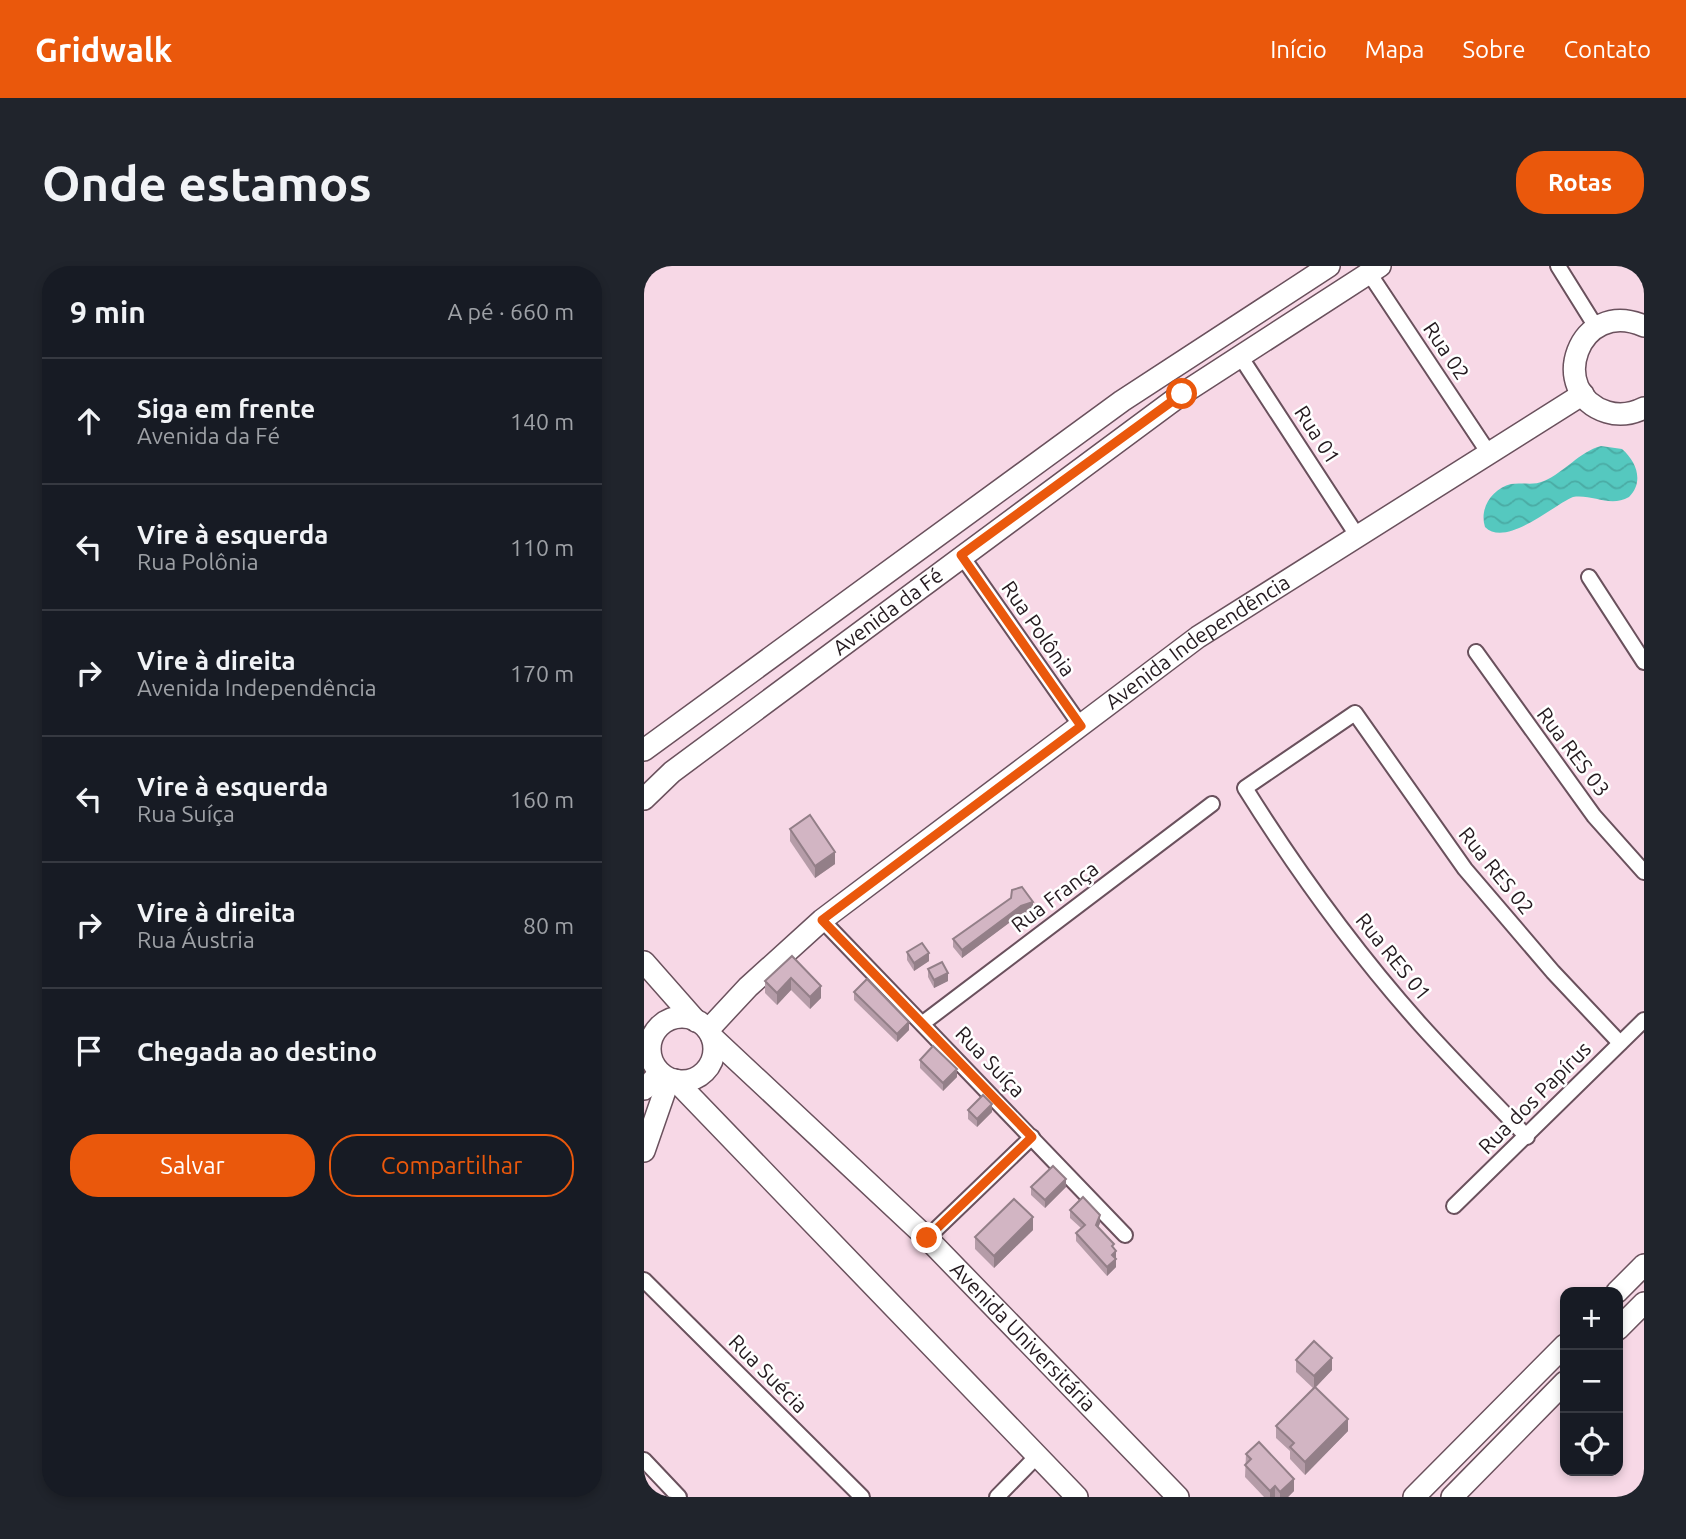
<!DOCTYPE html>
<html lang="pt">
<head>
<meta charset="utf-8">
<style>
  :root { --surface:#171b24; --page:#20242c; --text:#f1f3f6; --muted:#9ea1a6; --line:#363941; --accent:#ea580c }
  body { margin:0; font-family:Ubuntu,sans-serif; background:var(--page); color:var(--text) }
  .controls { position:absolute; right:21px; bottom:21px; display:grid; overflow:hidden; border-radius:14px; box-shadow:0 4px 10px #0003 }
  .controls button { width:63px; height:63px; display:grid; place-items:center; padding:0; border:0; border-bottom:2px solid var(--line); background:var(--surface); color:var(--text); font:35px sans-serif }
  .stop { position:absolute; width:21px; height:21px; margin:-16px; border:5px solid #ea580c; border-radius:50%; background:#fff }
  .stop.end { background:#ea580c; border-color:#fff; box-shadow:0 2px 7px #0008 }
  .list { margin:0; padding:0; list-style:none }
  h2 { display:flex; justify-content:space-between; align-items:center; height:91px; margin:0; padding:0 28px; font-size:30px }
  h2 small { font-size:23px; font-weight:400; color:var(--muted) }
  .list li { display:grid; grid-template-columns:46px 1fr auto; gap:21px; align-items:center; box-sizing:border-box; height:126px; padding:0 28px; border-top:2px solid var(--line) }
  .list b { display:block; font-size:26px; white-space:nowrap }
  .list p { margin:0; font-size:23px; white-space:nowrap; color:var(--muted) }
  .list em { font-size:23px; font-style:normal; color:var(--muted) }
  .actions { display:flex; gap:14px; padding:21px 28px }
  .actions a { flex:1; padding:16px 0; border:2px solid var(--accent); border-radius:28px; text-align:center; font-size:24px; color:var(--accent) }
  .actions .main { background:var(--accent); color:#fff }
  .icon { flex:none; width:38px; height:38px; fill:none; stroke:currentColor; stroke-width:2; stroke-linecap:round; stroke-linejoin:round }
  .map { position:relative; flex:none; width:1000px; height:1231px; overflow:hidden; border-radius:28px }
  header { display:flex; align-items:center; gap:42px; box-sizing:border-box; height:98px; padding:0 35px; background:var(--accent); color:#fff }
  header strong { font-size:33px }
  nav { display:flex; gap:38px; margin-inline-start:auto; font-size:24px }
  .intro { display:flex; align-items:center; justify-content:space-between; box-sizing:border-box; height:168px; padding:0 42px }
  h1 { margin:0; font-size:49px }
  .button { padding:18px 32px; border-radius:28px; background:var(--accent); color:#fff; font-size:24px; font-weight:700 }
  main { display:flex; gap:42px; padding:0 42px }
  aside { flex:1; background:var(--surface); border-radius:28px; box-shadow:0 4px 10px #0003 }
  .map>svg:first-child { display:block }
  .water { fill:url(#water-waves) }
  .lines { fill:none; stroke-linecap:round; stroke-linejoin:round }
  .street-casing { stroke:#6a515d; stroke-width:18 }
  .secondary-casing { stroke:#6a515d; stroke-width:24 }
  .street { stroke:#fff; stroke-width:14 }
  .secondary { stroke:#fff; stroke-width:21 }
  .wall { fill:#b59ca8 }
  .shaded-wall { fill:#937f88 }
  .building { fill:#d2b5c3; stroke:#937f88; stroke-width:2 }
  .route { stroke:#ea580c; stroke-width:9 }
  .labels { text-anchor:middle; stroke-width:5; stroke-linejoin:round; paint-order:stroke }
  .street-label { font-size:21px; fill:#241a1f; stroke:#fff }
</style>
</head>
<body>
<header>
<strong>Gridwalk</strong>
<nav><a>Início</a><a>Mapa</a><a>Sobre</a><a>Contato</a></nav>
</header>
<div class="intro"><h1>Onde estamos</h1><a class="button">Rotas</a></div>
<main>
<aside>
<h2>9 min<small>A pé · 660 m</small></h2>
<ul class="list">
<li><svg class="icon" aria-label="ahead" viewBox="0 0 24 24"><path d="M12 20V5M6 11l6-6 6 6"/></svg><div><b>Siga em frente</b><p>Avenida da Fé</p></div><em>140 m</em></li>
<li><svg class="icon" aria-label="left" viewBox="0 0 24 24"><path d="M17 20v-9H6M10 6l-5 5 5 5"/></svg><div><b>Vire à esquerda</b><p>Rua Polônia</p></div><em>110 m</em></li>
<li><svg class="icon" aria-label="right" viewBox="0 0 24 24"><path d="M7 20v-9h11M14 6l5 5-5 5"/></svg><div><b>Vire à direita</b><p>Avenida Independência</p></div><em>170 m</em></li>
<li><svg class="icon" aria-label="left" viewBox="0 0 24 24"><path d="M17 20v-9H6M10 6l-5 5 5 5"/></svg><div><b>Vire à esquerda</b><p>Rua Suíça</p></div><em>160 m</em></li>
<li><svg class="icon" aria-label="right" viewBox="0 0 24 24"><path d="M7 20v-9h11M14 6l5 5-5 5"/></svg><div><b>Vire à direita</b><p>Rua Áustria</p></div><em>80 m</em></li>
<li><svg class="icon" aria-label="arrive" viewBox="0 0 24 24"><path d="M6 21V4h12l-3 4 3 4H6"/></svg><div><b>Chegada ao destino</b></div></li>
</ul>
<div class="actions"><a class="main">Salvar</a><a>Compartilhar</a></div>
</aside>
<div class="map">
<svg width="1000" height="1231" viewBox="0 0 1000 1231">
  <defs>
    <pattern id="water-waves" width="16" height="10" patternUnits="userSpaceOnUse" patternTransform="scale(1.75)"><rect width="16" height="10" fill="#55c8bf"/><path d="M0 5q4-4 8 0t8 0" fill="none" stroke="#4aaba4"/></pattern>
  </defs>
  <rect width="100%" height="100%" fill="#f7d8e6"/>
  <!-- water -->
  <path class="water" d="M957,180L978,183C993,196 1000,216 985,231C966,242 949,228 929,231C908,240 862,282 841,261C835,242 848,223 867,218C878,216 889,220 900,215C921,206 935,186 957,180Z"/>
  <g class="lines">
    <!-- street casing -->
    <g class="street-casing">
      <g id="street">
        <path d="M914,0L952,61"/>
        <path d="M725,7L844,186"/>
        <path d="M596,90L714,271"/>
        <path d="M317,289L437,460"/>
        <path d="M945,311L1000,396"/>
        <path d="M832,386L950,550L1000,606"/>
        <path d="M178,654L481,969"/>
        <path d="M279,757L568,538"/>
        <path d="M883,871C847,833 811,797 776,758C711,685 653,605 601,522L711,447L821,603L909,706L976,777"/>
        <path d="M810,940L1000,754"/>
        <path d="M283,972L388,871"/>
        <path d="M0,1014L218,1231"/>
        <path d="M0,1194L35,1231"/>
        <path d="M353,1231L393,1190"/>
      </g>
    </g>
    <!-- secondary casing -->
    <g class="secondary-casing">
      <g id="secondary">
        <path d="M1000,60C934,31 902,127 963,146C976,150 988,148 1000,142"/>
        <path d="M0,484L478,135L685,0"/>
        <path id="s1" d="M0,533L28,506L538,128L736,0"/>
        <path d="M0,696L52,755"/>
        <circle cx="38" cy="783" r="32"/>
        <path id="s2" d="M64,764L104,721L178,654L554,371L939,128"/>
        <path id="s3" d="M68,771L283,972L534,1231"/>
        <path d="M31,814L433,1231"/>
        <path d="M0,823L16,807"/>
        <path d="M0,885L25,813"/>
        <path d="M973,1026L1000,999"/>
        <path d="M974,1063L1000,1037"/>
        <path d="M770,1231L921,1079"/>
        <path d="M808,1231L921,1116"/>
      </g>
    </g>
    <!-- street -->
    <use href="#street" class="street"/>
    <!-- secondary -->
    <use href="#secondary" class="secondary"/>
  </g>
  <!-- wall -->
  <g class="wall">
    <path d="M146,563L191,598L171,612L146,575Z"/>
    <path d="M367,632L389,644L377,648L318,692L309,681V673Z"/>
    <path d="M263,686L285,695L270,705L263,694Z"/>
    <path d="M148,690L177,732L166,743L147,724L133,739L121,727V715Z"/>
    <path d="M284,703L304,715L290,722L284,711Z"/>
    <path d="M210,726L265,764L253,776L210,734Z"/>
    <path d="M276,794L313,811L299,825L276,802Z"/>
    <path d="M324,844L348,846L333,861L324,853Z"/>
    <path d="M387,921H422L401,942L387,929Z"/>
    <path d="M426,944L456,957L454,961L472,985V1001L463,1010L432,975V967L437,962L426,952Z"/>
    <path d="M389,964L350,1002L331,983V971Z"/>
    <path d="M652,1094L688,1104L670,1123L652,1106Z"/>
    <path d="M632,1160L704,1165L661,1209L646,1193V1185L632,1172Z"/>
    <path d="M602,1188L650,1225L644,1231H620L601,1211Z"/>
  </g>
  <!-- shaded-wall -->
  <g class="shaded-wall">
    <path d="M191,586V598L171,612V600Z"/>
    <path d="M389,636V644L377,648L318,692V684L377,640Z"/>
    <path d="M285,687V695L270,705V697Z"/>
    <path d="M304,707V715L290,722V714Z"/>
    <path d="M147,712V724L133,739V727Z"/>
    <path d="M177,720V732L166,743V731Z"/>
    <path d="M265,756V764L253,776V768Z"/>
    <path d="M313,803V811L299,825V817Z"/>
    <path d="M348,838V846L333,861V853Z"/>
    <path d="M422,913V921L401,942V934Z"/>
    <path d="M456,949V957L452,967V959Z"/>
    <path d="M389,951V964L350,1002V990Z"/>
    <path d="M472,985V1001L463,1010V1001L468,989Z"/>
    <path d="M688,1092V1104L670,1123V1110Z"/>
    <path d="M704,1153V1165L661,1209V1196Z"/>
    <path d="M650,1213V1225L644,1231H636V1226Z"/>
    <path d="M631,1220V1231H626V1225Z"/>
  </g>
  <!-- building -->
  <g class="building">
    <path d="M166,549L191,586L171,600L146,563Z"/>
    <path d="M378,621L389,636L377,640L318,684L309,673L367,632L368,624Z"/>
    <path d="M278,677L285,687L270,697L263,686Z"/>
    <path d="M148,690L177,720L166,731L147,712L133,727L121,715Z"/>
    <path d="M298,696L304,707L290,714L284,703Z"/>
    <path d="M223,713L265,756L253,768L210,726Z"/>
    <path d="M289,780L313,803L299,817L276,794Z"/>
    <path d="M339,829L348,838L333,853L324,844Z"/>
    <path d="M409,900L422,913L401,934L387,921Z"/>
    <path d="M439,931L456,949L452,959L470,978L468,980L472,985L468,989L472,993L463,1001L432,967L441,959L426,944Z"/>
    <path d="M370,933L389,951L350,990L331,971Z"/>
    <path d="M670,1075L688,1092L670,1110L652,1094Z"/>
    <path d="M671,1121L704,1153L661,1196L646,1181L650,1177L632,1160Z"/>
    <path d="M615,1176L650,1213L636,1226L631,1220L626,1225L601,1199L607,1193L602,1188Z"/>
  </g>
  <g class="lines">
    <!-- route -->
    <path class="route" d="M283,972L388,871L178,654L437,460L317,289L538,128"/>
  </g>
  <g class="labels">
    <!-- street labels -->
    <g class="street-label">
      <text transform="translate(802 85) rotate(56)" y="7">Rua 02</text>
      <text transform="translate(673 169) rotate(57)" y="7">Rua 01</text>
      <text dy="7" stroke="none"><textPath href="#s1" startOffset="308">Avenida da Fé</textPath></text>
      <text transform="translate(394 363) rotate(55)" y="7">Rua Polônia</text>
      <text dy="7" stroke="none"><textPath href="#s2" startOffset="626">Avenida Independência</textPath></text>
      <text transform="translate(929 486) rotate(53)" y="7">Rua RES 03</text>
      <text transform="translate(852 605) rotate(51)" y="7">Rua RES 02</text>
      <text transform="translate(411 631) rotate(-37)" y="7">Rua França</text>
      <text transform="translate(749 691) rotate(51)" y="7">Rua RES 01</text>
      <text transform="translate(346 796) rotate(46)" y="7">Rua Suíça</text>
      <text transform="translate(891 832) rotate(-45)" y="7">Rua dos Papírus</text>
      <text dy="7" stroke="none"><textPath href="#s3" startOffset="432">Avenida Universitária</textPath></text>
      <text transform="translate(124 1108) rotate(45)" y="7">Rua Suécia</text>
    </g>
  </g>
</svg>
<div class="controls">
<button>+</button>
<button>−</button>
<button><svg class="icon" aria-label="locate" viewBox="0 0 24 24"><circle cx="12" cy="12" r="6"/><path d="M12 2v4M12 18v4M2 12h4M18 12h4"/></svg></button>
</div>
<div class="stop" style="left:538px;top:128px"></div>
<div class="stop end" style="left:283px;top:972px"></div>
</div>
</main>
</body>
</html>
